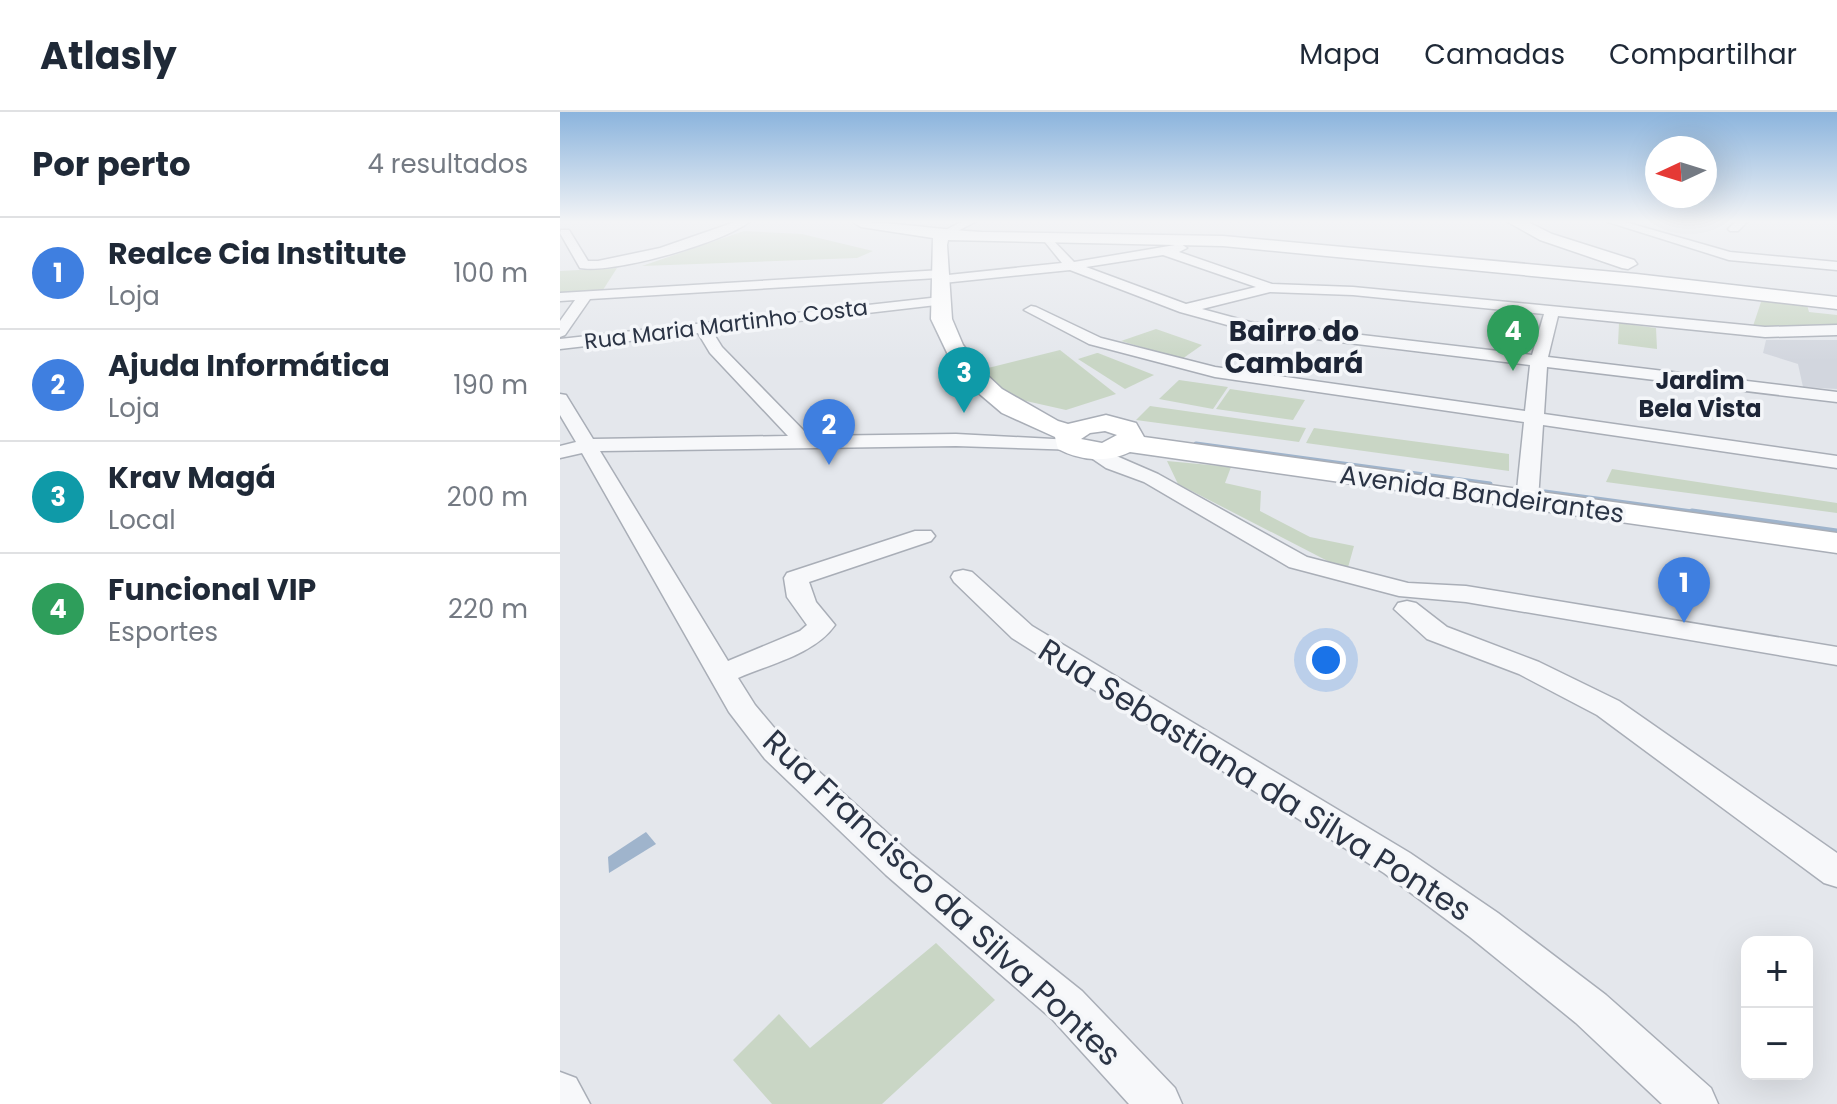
<!DOCTYPE html>
<html lang="pt">
<head>
<meta charset="utf-8">
<style>
  :root { --surface:#fff; --page:#f6f6f7; --text:#1f2937; --muted:#747a83; --line:#e0e1e3; --accent:#d1495b }
  body { margin:0; font-family:Poppins,sans-serif; background:var(--page); color:var(--text) }
  .controls { position:absolute; right:24px; bottom:24px; display:grid; overflow:hidden; border-radius:16px; box-shadow:0 8px 32px #0002 }
  .controls button { width:72px; height:72px; display:grid; place-items:center; padding:0; border:0; border-bottom:2px solid var(--line); background:var(--surface); color:var(--text); font:40px sans-serif }
  .compass { position:absolute; left:1085px; top:24px; width:72px; height:72px; border-radius:50%; background:var(--surface); box-shadow:0 8px 32px #0002; rotate:266deg }
  .you { position:absolute; left:766px; top:548px; width:28px; height:28px; margin:-20px; border:6px solid #fff; border-radius:50%; background:#1a73e8; box-shadow:0 0 0 12px #1a73e833 }
  .badge { display:grid; place-items:center; width:52px; height:52px; border-radius:50%; background:var(--accent); color:#fff; font-size:26px; font-weight:700 }
  .pin { position:absolute; translate:-50% -66px; filter:drop-shadow(0 2px 4px #0008) }
  .pin::after { content:''; position:absolute; top:42px; width:28px; height:24px; background:inherit; clip-path:polygon(0 0,100% 0,50% 100%) }
  .list { margin:0; padding:0; list-style:none }
  h2 { display:flex; justify-content:space-between; align-items:center; height:104px; margin:0; padding:0 32px; font-size:34px }
  h2 small { font-size:26px; font-weight:400; color:var(--muted) }
  .list li { display:grid; grid-template-columns:52px 1fr auto; gap:24px; align-items:center; box-sizing:border-box; height:112px; padding:0 32px; border-top:2px solid var(--line) }
  .list b { display:block; font-size:30px; white-space:nowrap }
  .list p { margin:0; font-size:26px; white-space:nowrap; color:var(--muted) }
  .list em { font-size:26px; font-style:normal; color:var(--muted) }
  .map { position:relative; flex:none; width:1277px; height:992px; overflow:hidden }
  header { display:flex; align-items:center; gap:48px; box-sizing:border-box; height:112px; padding:0 40px; background:var(--surface); border-bottom:2px solid var(--line) }
  header strong { font-size:38px }
  nav { display:flex; gap:44px; margin-inline-start:auto; font-size:28px }
  main { display:flex }
  aside { flex:1; background:var(--surface) }
  .map>svg:first-child { display:block }
  .built { fill:#d2d6de }
  .green { fill:#c9d6c5 }
  .water { fill:#9fb4cc }
  .lines { fill:none; stroke-linecap:round; stroke-linejoin:round }
  .stream-far1 { stroke:#9fb4cc; stroke-width:5 }
  .stream { stroke:#9fb4cc; stroke-width:7 }
  .street-casing { stroke:#a9aeb7; stroke-width:3 }
  .secondary-casing { stroke:#a9aeb7; stroke-width:3 }
  .street { fill:#f7f8fa; fill-rule:evenodd }
  .secondary { fill:#fff; fill-rule:evenodd }
  .labels { text-anchor:middle; stroke-width:7; stroke-linejoin:round; paint-order:stroke }
  .far-street-label { font-size:22px; fill:#2b3445; stroke:#f4f6f9 }
  .far-neighbourhood-label { font-size:24px; font-weight:bold; fill:#1d2536; stroke:#f4f6f9 }
  .street-label { font-size:26px; fill:#2b3445; stroke:#f4f6f9 }
  .far-district-label { font-size:28px; font-weight:bold; fill:#1d2536; stroke:#f4f6f9 }
  .near-street-label { font-size:32px; fill:#2b3445; stroke:#f4f6f9 }
</style>
</head>
<body>
<header>
<strong>Atlasly</strong>
<nav><a>Mapa</a><a>Camadas</a><a>Compartilhar</a></nav>
</header>
<main>
<aside>
<h2>Por perto<small>4 resultados</small></h2>
<ul class="list">
<li><span class="badge" style="background:#3f7fe0">1</span><div><b>Realce Cia Institute</b><p>Loja</p></div><em>100 m</em></li>
<li><span class="badge" style="background:#3f7fe0">2</span><div><b>Ajuda Informática</b><p>Loja</p></div><em>190 m</em></li>
<li><span class="badge" style="background:#0f9aa8">3</span><div><b>Krav Magá</b><p>Local</p></div><em>200 m</em></li>
<li><span class="badge" style="background:#2e9e5b">4</span><div><b>Funcional VIP</b><p>Esportes</p></div><em>220 m</em></li>
</ul>
</aside>
<div class="map">
<svg width="1277" height="992" viewBox="0 0 1277 992">
  <rect width="100%" height="100%" fill="#e4e7ec"/>
  <!-- built -->
  <path class="built" d="M1206,228H1277V277L1243,275L1238,252L1203,241Z"/>
  <!-- green -->
  <g class="green">
    <path d="M184,119L242,122L313,139L297,146L82,154Z"/>
    <path d="M57,156L41,181L0,183V159Z"/>
    <path d="M1202,187L1247,193L1249,200L1277,203V212L1232,218L1193,214Z"/>
    <path d="M1059,211L1096,216L1097,237L1058,232Z"/>
    <path d="M596,217L642,233L622,247L561,229Z"/>
    <path d="M500,238L556,282L506,298L439,283L423,263L428,256Z"/>
    <path d="M537,241H538L594,263L565,277L518,247Z"/>
    <path d="M619,268L668,275L653,297L599,287Z"/>
    <path d="M670,277L745,288L733,308L656,297Z"/>
    <path d="M590,294L746,316L739,330L576,308Z"/>
    <path d="M754,316L949,342V359L746,331Z"/>
    <path d="M607,349L671,355L665,371L701,379L700,399L750,425L794,434L787,459L618,372Z"/>
    <path d="M1052,357L1277,391V401L1046,370Z"/>
    <path d="M376,831L435,888L322,992H212L173,948L219,902L250,936Z"/>
  </g>
  <!-- water -->
  <path class="water" d="M86,720L96,732L49,761L48,745Z"/>
  <g class="lines">
    <!-- stream-far1 -->
    <g class="stream-far1">
      <path d="M636,332L930,372"/>
      <path d="M985,380L1147,402"/>
    </g>
    <!-- stream -->
    <path class="stream" d="M1132,400L1277,420"/>
    <!-- street casing -->
    <g class="street-casing">
      <g id="street">
        <path d="M175,110H189C162,131 54,162 20,156L0,121L1,118H9L28,149H38L100,136Z"/>
        <path d="M401,110H415L386,125L376,123Z"/>
        <path d="M1048,110H1065L1170,140L1277,150V158L1169,148Z"/>
        <path d="M1175,110H1187L1178,119H1170L1168,117Z"/>
        <path d="M487,122L514,150L621,132L627,136L619,140L712,172L793,175L1205,215L1277,213V223L1205,225L998,204L988,245L1277,280V290L987,255L984,302L1277,344V356L983,313L978,388L975,393H959L956,388L964,310L655,265L529,232L464,198L471,194L476,195L541,226L655,255L965,299L970,253L689,219L620,200L510,158L383,171L377,166L30,187L5,223L0,225V209L15,188L0,189V181L382,158L388,163L502,151L481,125ZM603,143L696,175L626,192L526,155ZM710,180L793,183L984,202L972,243L690,210L642,197Z"/>
        <path d="M380,185L387,189L385,192L152,219L162,235L249,324L396,322L512,328L522,334L519,338L396,334L40,339L168,549L240,519L247,513L227,485L224,466L227,461L355,419H371L375,424L371,429L249,470L256,490L275,513C255,542 210,552 178,566L195,593L227,631L352,743L522,879L615,976L622,992H569L492,907L326,763L205,647L169,600L22,341L0,346V334L16,330L0,303V282L6,283L33,327L228,324L150,241L138,221L0,237V227Z"/>
        <path d="M531,333L598,362L747,445L848,471L906,474L1277,535V553L906,490L839,484L729,455L584,370L546,356L521,339Z"/>
        <path d="M403,458L412,460L472,514L850,741L938,801L1046,883L1151,976L1158,992H1102L1016,911L910,825L824,761L452,526L394,470L391,465L394,460Z"/>
        <path d="M847,489L856,491L887,515L979,550L1059,589L1277,741V775L1264,771L1037,603L959,562L867,527L834,497L838,491Z"/>
        <path d="M0,960L16,966L30,992H0Z"/>
      </g>
    </g>
    <!-- secondary casing -->
    <g class="secondary-casing">
      <g id="secondary">
        <path d="M293,110C337,110 379,118 422,120L663,124L1076,162L1277,185V197L1076,174L663,134L388,128L387,133L392,207L403,233L426,262L442,277L498,309L508,312L546,303L576,311L584,325L1277,421V441L570,340C547,351 521,349 498,337L495,325L442,301L409,273L392,251L371,207L373,126L301,115ZM545,319L557,323L542,331L521,327L530,321Z"/>
        <path d="M948,110H968L992,122L1074,148L1077,152L1068,157L1062,156L980,128Z"/>
      </g>
    </g>
    <!-- street -->
    <use href="#street" class="street"/>
    <!-- secondary -->
    <use href="#secondary" class="secondary"/>
  </g>
  <!-- sky -->
  <linearGradient id="sky" x2="0" y2="1"><stop stop-color="#8bb4dd"/><stop offset="0.44" stop-color="#f3f4f6"/><stop offset="1" stop-color="#f3f4f6" stop-opacity="0"/></linearGradient>
  <rect width="1277" height="249" fill="url(#sky)"/>
  <g class="labels">
    <!-- far-street labels -->
    <g class="far-street-label">
      <text transform="translate(166 212) rotate(-7)" y="8">Rua Maria Martinho Costa</text>
    </g>
    <!-- far-neighbourhood labels -->
    <g class="far-neighbourhood-label">
      <text x="1140" y="277">Jardim<tspan x="1140" dy="28">Bela Vista</tspan></text>
    </g>
    <!-- street labels -->
    <g class="street-label">
      <text transform="translate(922 382) rotate(8)" y="9">Avenida Bandeirantes</text>
    </g>
    <!-- far-district labels -->
    <g class="far-district-label">
      <text x="734" y="229">Bairro do<tspan x="734" dy="32">Cambará</tspan></text>
    </g>
    <!-- near-street labels -->
    <g class="near-street-label">
      <text transform="translate(695 668) rotate(32)" y="11">Rua Sebastiana da Silva Pontes</text>
      <text transform="translate(382 786) rotate(43)" y="11">Rua Francisco da Silva Pontes</text>
    </g>
  </g>
</svg>
<div class="controls">
<button>+</button>
<button>−</button>
</div>
<svg class="compass" viewBox="-18 -18 36 36"><path d="M0-13l5 13h-10z" fill="#e53935"/><path d="M0 13l5-13h-10z" fill="#747a83"/></svg>
<div class="you"></div>
<div class="pin badge" style="left:1124px;top:511px;background:#3f7fe0">1</div>
<div class="pin badge" style="left:269px;top:353px;background:#3f7fe0">2</div>
<div class="pin badge" style="left:404px;top:301px;background:#0f9aa8">3</div>
<div class="pin badge" style="left:953px;top:259px;background:#2e9e5b">4</div>
</div>
</main>
</body>
</html>
